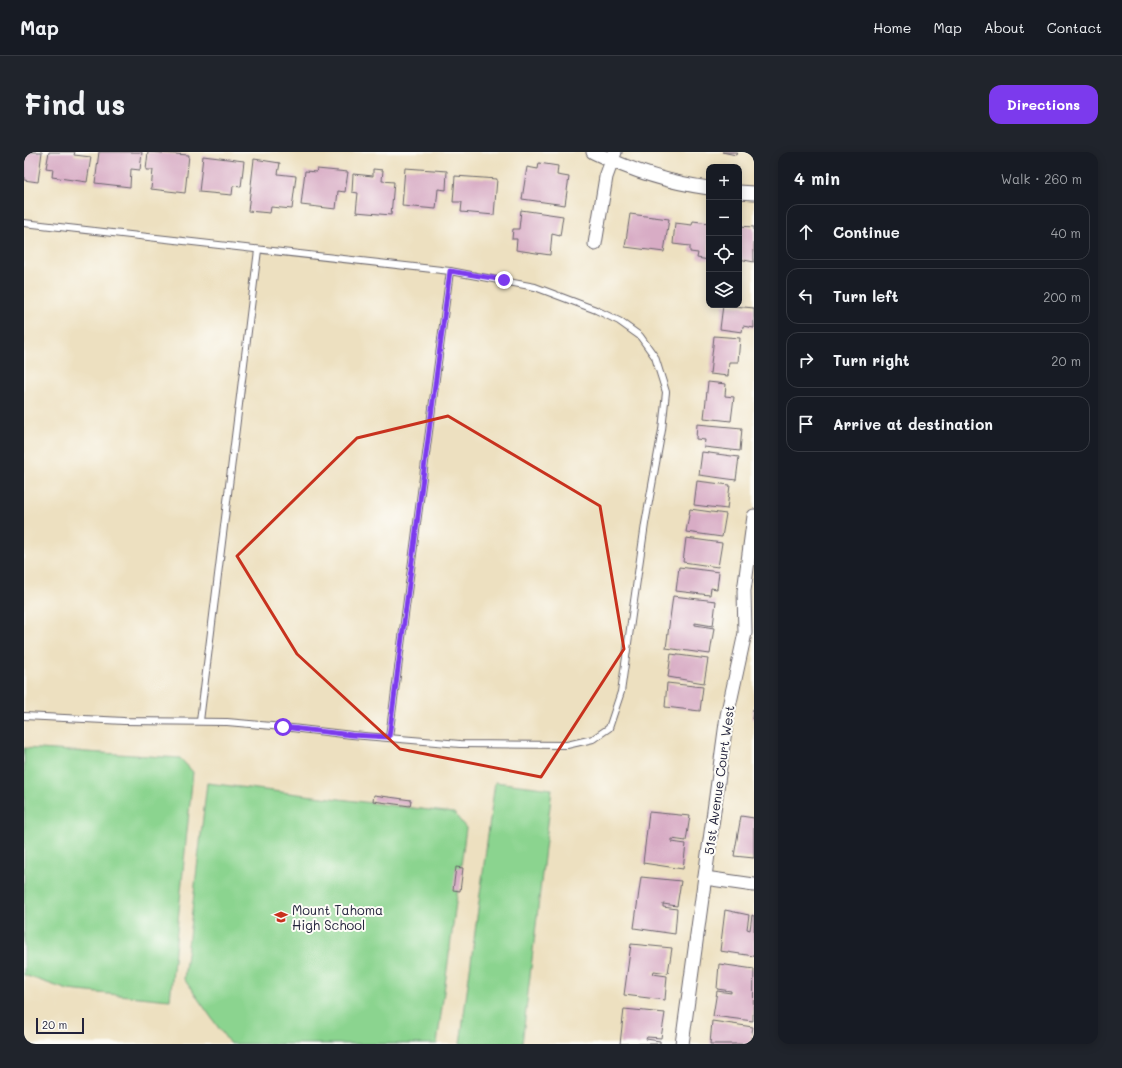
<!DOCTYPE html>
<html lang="en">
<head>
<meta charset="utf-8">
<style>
  :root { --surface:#171b24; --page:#20242c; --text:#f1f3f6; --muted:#9ea1a6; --line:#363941; --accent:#7c3aed }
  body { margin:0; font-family:Mali,sans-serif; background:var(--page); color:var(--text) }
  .controls { position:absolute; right:12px; top:12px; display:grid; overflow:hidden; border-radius:8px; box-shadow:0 2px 10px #0003 }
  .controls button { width:36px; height:36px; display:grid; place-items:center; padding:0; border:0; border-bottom:1px solid var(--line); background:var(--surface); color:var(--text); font:20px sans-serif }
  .scale { position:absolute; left:12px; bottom:10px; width:48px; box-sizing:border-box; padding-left:4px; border:2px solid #22223b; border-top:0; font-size:11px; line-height:14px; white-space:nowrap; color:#22223b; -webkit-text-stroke:3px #fdfcf7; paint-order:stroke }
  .stop { position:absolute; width:12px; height:12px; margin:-9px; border:3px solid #7c3aed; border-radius:50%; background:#fff }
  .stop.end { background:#7c3aed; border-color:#fff; box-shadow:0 1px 4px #0008 }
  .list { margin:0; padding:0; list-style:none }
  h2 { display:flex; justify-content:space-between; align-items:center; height:52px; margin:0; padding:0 16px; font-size:17px }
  h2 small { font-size:13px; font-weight:400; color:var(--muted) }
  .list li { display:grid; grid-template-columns:26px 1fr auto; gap:12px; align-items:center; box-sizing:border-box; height:56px; margin:0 8px 8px; padding:0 8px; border:1px solid var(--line); border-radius:12px }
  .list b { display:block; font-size:15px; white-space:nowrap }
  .list em { font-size:13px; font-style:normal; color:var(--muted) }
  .icon { flex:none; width:22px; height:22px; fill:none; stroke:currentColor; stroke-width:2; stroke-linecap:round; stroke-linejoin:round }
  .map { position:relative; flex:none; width:730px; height:892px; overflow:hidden; border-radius:12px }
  header { display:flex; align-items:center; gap:24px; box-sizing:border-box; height:56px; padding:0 20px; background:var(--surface); border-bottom:1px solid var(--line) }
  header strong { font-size:19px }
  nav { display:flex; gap:22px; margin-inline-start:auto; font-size:14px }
  .intro { display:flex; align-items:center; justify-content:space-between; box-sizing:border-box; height:96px; padding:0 24px }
  h1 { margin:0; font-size:28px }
  .button { padding:10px 18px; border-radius:12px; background:var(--accent); color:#fff; font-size:14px; font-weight:700 }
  main { display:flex; gap:24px; padding:0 24px }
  aside { flex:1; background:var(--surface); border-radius:12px; box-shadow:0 2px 10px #0003 }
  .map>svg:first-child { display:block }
  .green { fill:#8bd48f; stroke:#567b65 }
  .building { fill:#d8acc5 }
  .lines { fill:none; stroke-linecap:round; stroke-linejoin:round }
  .lane-casing { stroke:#69646a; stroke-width:8 }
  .street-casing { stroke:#69646a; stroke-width:15 }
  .lane { stroke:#fff; stroke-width:6 }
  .street { stroke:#fff; stroke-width:13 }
  .route { stroke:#7c3aed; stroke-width:5 }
  .marked { fill:none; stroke:#c8321e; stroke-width:3; stroke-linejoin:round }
  .labels { text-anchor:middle; stroke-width:4; stroke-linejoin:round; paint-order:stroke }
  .street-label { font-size:13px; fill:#22223b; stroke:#fdfcf7 }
  .poi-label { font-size:13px; fill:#22223b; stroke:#fdfcf7; text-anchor:start }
</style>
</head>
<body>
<header>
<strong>Map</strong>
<nav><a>Home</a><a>Map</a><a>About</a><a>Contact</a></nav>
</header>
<div class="intro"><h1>Find us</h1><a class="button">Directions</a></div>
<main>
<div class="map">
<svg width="730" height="892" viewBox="0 0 730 892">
  <rect width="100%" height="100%" fill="#fdfcf7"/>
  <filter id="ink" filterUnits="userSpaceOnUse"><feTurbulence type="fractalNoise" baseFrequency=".025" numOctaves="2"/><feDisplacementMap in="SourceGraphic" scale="8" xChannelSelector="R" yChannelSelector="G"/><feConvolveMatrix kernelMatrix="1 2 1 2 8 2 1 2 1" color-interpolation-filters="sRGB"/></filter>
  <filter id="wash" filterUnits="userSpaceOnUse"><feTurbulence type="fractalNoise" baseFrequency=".012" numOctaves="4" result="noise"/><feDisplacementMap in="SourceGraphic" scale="16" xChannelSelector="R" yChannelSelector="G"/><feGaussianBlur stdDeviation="0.9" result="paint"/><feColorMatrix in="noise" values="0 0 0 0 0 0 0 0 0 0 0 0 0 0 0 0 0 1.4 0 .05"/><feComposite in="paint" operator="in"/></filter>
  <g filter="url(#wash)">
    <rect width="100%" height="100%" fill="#ede0c0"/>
    <!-- green -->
    <g class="green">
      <path d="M0,596L156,606L169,620L146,848L44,838L0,823Z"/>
      <path d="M471,630L528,637L498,892H436Z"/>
      <path d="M183,631L430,661L442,676L413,892H206L160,827Z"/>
    </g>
    <g id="blocks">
      <!-- building -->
      <g class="building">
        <path d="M0,0H18L14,30L0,28Z"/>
        <path d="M25,0H51L50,3L67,5L63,30L28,25L29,17L22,16Z"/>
        <path d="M75,0H118L116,18L107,17L106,35L71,31Z"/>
        <path d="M124,0L165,3L161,41L127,37L129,18H122Z"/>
        <path d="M698,0H713L712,3Z"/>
        <path d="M179,4L220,9L217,35L209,34L208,43L175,40Z"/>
        <path d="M230,7L256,11L254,22L272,24L268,57L247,55L246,61L224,59Z"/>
        <path d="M515,11L534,14L533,23L545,25L541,53L498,47L503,15L514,17Z"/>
        <path d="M381,16L423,19L422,38L414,37L412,57L378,54Z"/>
        <path d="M293,17L324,20L321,40L314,39L312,57L277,53L281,19L292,20Z"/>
        <path d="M349,17L359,18L358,29L370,30L367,63L332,60L334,41L328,40L329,22L349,24Z"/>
        <path d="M431,24L473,27L470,63L437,60L438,50H429Z"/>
        <path d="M497,58L539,64L536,84L528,82L526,103L492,98L493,87H488L489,77H495Z"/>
        <path d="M606,62L645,67L640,100L601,95Z"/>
        <path d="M669,69L685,71V108L673,106L674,101L666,100V94L649,92L651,71L668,73Z"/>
        <path d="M715,74L730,75V110L715,107Z"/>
        <path d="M699,153L730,156V176L719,174L718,180L696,177Z"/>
        <path d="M690,184L716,186L714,210H705L704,224L686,222Z"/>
        <path d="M684,230L702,232L701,244L710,245L707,269L680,266Z"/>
        <path d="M673,272L718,276L716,299L680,295L681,288L672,287Z"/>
        <path d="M678,300L715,305L712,328L675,323Z"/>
        <path d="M673,329L706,333L703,357L670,353Z"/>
        <path d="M666,357L702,362L698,385L662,380Z"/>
        <path d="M662,386L698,391L694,415L659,410Z"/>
        <path d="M655,415L695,420L693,437L687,436L686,443L652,439Z"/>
        <path d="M649,444L692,449L689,474L671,471V473L690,476L686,502L642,496Z"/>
        <path d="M647,502L684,507L680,531L644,525Z"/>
        <path d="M643,531L679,535L676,559L641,555Z"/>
        <path d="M729,557H730V568L728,567Z"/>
        <path d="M350,643L387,648L386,654L349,649Z"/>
        <path d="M625,660L666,664L662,689L648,687V690L662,692L659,717L619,711Z"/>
        <path d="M717,664L730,666V706L710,704Z"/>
        <path d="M432,715L439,716L436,739L429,738Z"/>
        <path d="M617,725L657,729L653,754L639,752V755L653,757L651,782L610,776Z"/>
        <path d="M701,758L725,763L723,777L726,778L728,763L730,764V804L696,799Z"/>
        <path d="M607,792L648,796L644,821L630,819L629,822L643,824L641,848L600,843Z"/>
        <path d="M695,812L730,817L729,869L689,864L693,839L707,841V839L693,837Z"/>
        <path d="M600,857L641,861L637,886L623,885L622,887L636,889V892H596Z"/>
        <path d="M688,869L729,875L726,892H686Z"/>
      </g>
    </g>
  </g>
  <g filter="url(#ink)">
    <use href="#blocks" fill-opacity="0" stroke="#69646a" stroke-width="1"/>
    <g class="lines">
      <!-- lane casing -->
      <g class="lane-casing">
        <g id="lane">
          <path d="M0,71L426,119L511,135L572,158L595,169L616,184L631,205L642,240L638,278L621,372L597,540L585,576L569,587L543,593L436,592L328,583L259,575L203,570L100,569L0,564"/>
          <path d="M176,569L234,98"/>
          <path d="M365,585L426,119"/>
        </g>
      </g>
      <!-- street casing -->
      <g class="street-casing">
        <g id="street">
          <path d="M569,0C604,17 646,31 685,36"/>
          <path d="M715,40L730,41"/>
          <path d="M571,92L582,25L591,0"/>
          <path d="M681,726L730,733"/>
          <path d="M658,892L703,564L721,481L720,439L730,364"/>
        </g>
      </g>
      <!-- lane -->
      <use href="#lane" class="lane"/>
      <!-- street -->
      <use href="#street" class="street"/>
    </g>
  </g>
  <g class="lines" filter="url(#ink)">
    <!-- route -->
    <path class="route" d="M259,575L328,583L365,585L426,119L480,128"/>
  </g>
  <!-- marked area -->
  <path class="marked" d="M424,264L576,354L600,497L517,625L376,597L273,502L213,404L333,286Z"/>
  <!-- icons -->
  <defs>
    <g id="school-bare" transform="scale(1.08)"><path d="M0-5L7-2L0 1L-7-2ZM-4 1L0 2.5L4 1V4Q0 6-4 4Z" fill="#c8321e" stroke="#fdfcf7" stroke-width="2.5" paint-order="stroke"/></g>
  </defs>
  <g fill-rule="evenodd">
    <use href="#school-bare" x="257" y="765"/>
  </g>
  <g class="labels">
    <!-- street labels -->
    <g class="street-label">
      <text transform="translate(695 628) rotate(-82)" y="5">51st Avenue Court West</text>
    </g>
    <!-- poi labels -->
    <g class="poi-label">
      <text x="268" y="763">Mount Tahoma<tspan x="268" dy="15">High School</tspan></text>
    </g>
  </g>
</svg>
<div class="controls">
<button>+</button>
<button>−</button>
<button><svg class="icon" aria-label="locate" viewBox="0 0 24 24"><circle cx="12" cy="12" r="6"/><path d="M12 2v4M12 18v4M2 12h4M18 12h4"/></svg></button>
<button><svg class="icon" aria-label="layers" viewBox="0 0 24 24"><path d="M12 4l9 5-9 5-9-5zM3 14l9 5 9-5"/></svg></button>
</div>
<div class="scale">20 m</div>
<div class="stop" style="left:259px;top:575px"></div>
<div class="stop end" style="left:480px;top:128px"></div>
</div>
<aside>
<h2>4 min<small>Walk · 260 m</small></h2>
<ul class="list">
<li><svg class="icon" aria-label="ahead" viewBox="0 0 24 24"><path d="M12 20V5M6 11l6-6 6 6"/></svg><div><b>Continue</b></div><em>40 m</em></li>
<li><svg class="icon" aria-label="left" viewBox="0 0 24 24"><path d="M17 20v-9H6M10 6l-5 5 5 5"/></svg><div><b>Turn left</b></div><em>200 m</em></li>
<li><svg class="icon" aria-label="right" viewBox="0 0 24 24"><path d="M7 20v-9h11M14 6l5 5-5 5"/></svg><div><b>Turn right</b></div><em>20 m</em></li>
<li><svg class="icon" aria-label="arrive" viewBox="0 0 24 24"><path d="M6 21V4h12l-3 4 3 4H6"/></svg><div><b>Arrive at destination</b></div></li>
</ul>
</aside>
</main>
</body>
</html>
